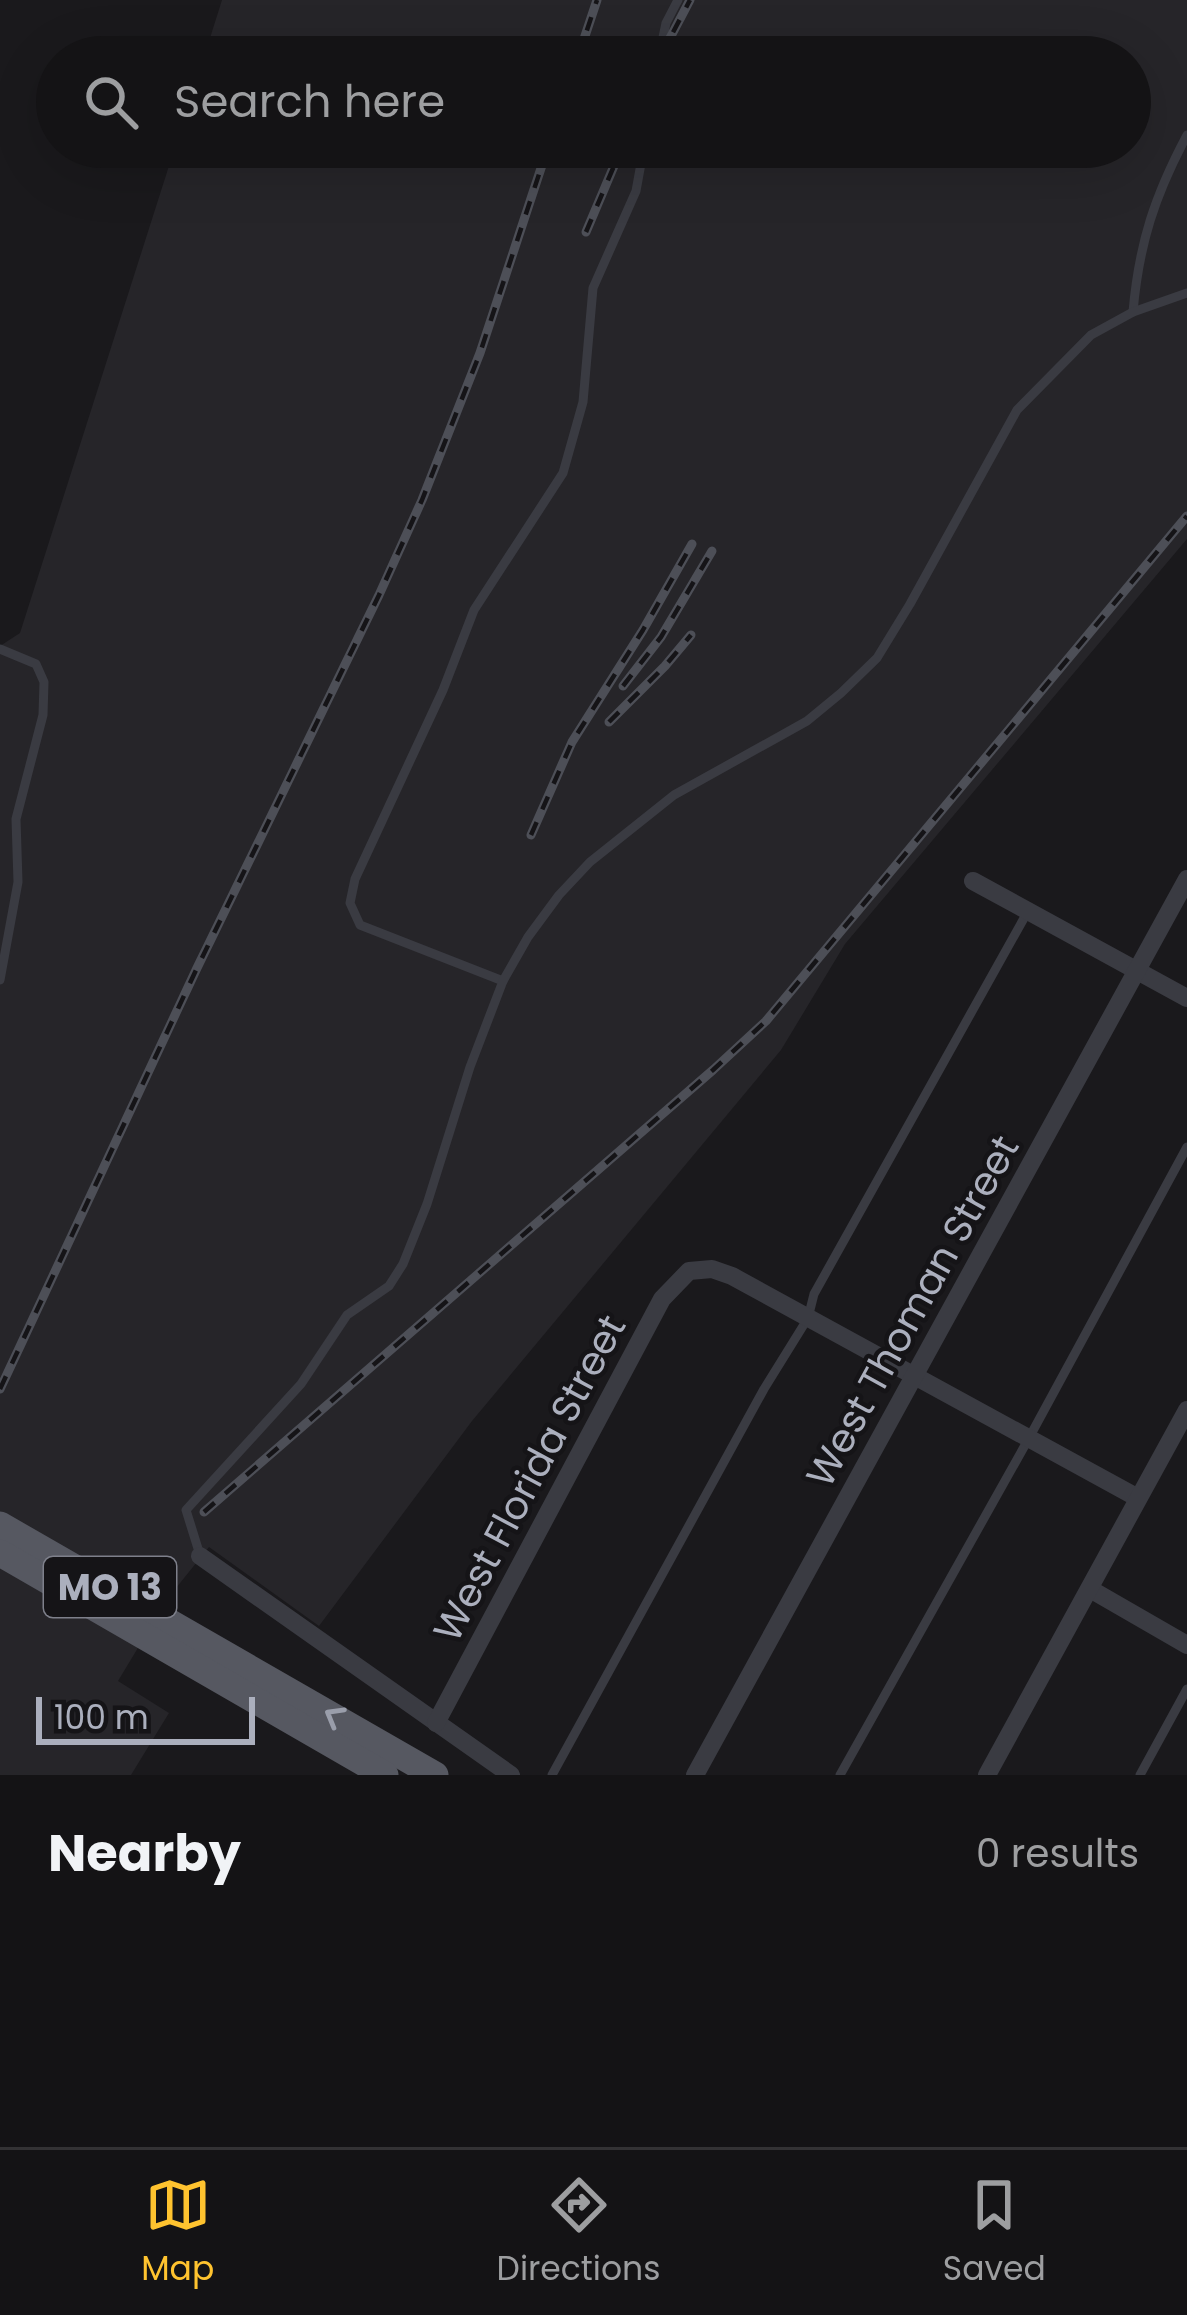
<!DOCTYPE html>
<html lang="en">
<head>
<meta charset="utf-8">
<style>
  :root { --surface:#141315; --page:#1d1c1e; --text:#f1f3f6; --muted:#9d9ea0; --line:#333234; --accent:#ffc32f }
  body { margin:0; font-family:Poppins,sans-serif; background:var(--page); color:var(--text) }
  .scale { position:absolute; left:36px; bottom:30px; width:219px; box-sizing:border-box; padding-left:12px; border:6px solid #abafbd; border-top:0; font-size:33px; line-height:42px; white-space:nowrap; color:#abafbd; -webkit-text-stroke:9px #151417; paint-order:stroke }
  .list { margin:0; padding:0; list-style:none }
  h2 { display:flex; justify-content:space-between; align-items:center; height:156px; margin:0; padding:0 48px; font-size:51px }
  h2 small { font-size:39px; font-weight:400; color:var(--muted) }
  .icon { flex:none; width:66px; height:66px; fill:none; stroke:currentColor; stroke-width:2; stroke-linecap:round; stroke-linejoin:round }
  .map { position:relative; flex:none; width:1187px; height:1775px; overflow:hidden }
  .search { position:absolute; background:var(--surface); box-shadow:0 12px 48px #0002; left:36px; right:36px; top:36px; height:132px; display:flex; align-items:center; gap:30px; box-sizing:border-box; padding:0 42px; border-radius:66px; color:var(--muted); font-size:45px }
  .sheet { height:372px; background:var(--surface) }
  nav { display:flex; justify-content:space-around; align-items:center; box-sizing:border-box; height:168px; border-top:3px solid var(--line); background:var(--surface); font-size:33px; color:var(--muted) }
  nav a { display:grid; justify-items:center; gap:6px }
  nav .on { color:var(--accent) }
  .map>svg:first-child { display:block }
  .built { fill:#262529 }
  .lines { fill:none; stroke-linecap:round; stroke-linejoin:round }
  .lane { stroke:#3a3b42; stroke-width:9 }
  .street { stroke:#3a3b42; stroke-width:18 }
  .primary { stroke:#565861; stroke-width:27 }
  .rail-casing { stroke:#4d4f57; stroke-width:9 }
  .rail { stroke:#151417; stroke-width:4.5; stroke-dasharray:14; stroke-linecap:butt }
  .oneway { stroke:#9a9eab }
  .labels { text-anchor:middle; stroke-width:9; stroke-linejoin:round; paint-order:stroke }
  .shield { fill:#151417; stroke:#7e808b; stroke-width:3 }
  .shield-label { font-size:36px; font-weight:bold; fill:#abafbd }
  .street-label { font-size:39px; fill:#abafbd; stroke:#151417 }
</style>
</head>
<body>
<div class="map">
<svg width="1187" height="1775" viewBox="0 0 1187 1775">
  <rect width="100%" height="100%" fill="#1a191c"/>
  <!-- built -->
  <path class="built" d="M222,0H1187V539L845,944L781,1050L472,1421L319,1626L209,1547L168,1598L118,1681L169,1713L131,1775H0V646L20,633L175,147H1130V57H204Z"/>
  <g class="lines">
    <!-- lane -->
    <g class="lane">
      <path d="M659,57L666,23L678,0"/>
      <path d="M1133,312C1139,243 1155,195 1187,135"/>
      <path d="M0,649L36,664L44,682L43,715L16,819L18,882L0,980"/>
      <path d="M503,981L360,925L350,903L355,879L443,690L474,610L563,473L583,402L593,288L636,191L644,147"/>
      <path d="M200,1555L186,1510L301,1384L347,1315L389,1286L403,1264L427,1204L470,1067L503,981L528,937L559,895L590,862L674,795L807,721L841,693L877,658L910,604L1017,410L1091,335L1133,312L1187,293"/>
      <path d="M552,1775L764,1389L808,1318L814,1294L1028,911"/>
      <path d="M840,1775L1029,1438L1187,1147"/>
      <path d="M1140,1775L1187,1689"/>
    </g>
    <!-- street -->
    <g class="street">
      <path d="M973,881L1187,998"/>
      <path d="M200,1556L511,1775"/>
      <path d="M1090,1589L1187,1645"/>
      <path d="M436,1723L662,1299L689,1271L712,1269L732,1276L1138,1498"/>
      <path d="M695,1775L1187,879"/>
      <path d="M987,1775L1187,1410"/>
    </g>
    <!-- primary -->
    <g class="primary">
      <path d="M0,1525L435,1775"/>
      <path d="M0,1553L385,1775"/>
    </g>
    <!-- rail casing -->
    <g class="rail-casing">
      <g id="rail">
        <path d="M578,57L597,0"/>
        <path d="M660,57L690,0"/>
        <path d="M586,232L622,147"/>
        <path d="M623,686L661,637L712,551"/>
        <path d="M609,722L665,666L691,635"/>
        <path d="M531,835L572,742L643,630L692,544"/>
        <path d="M0,1389L197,968L379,595L422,500L480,353L548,147"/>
        <path d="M204,1512L713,1070L766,1021L1187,516"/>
      </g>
    </g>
    <!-- rail -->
    <use href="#rail" class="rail"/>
  </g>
  <!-- one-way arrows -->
  <defs><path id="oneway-chevron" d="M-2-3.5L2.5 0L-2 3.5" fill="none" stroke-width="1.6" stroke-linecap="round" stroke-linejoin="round" transform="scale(3)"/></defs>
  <use class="oneway" href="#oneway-chevron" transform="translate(334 1716) rotate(-150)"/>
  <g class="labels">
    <!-- shield labels -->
    <rect class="shield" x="44" y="1557" width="132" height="60" rx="9"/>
    <g class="shield-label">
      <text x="110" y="1600">MO 13</text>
    </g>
    <!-- street labels -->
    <g class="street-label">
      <text transform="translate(912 1311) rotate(-61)" y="14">West Thoman Street</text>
      <text transform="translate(529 1478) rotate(-62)" y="14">West Florida Street</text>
    </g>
  </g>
</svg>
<div class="scale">100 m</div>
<div class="search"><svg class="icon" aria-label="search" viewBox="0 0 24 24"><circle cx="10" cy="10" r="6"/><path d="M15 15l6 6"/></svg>Search here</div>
</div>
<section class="sheet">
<h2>Nearby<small>0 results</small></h2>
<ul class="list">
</ul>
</section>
<nav>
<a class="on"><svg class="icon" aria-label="map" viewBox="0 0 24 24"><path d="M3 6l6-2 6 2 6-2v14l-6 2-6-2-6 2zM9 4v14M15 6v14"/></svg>Map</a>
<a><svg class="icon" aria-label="directions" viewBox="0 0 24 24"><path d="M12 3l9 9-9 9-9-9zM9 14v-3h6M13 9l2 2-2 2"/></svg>Directions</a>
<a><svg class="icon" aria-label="saved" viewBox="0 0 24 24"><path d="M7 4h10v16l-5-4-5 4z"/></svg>Saved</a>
</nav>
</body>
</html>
